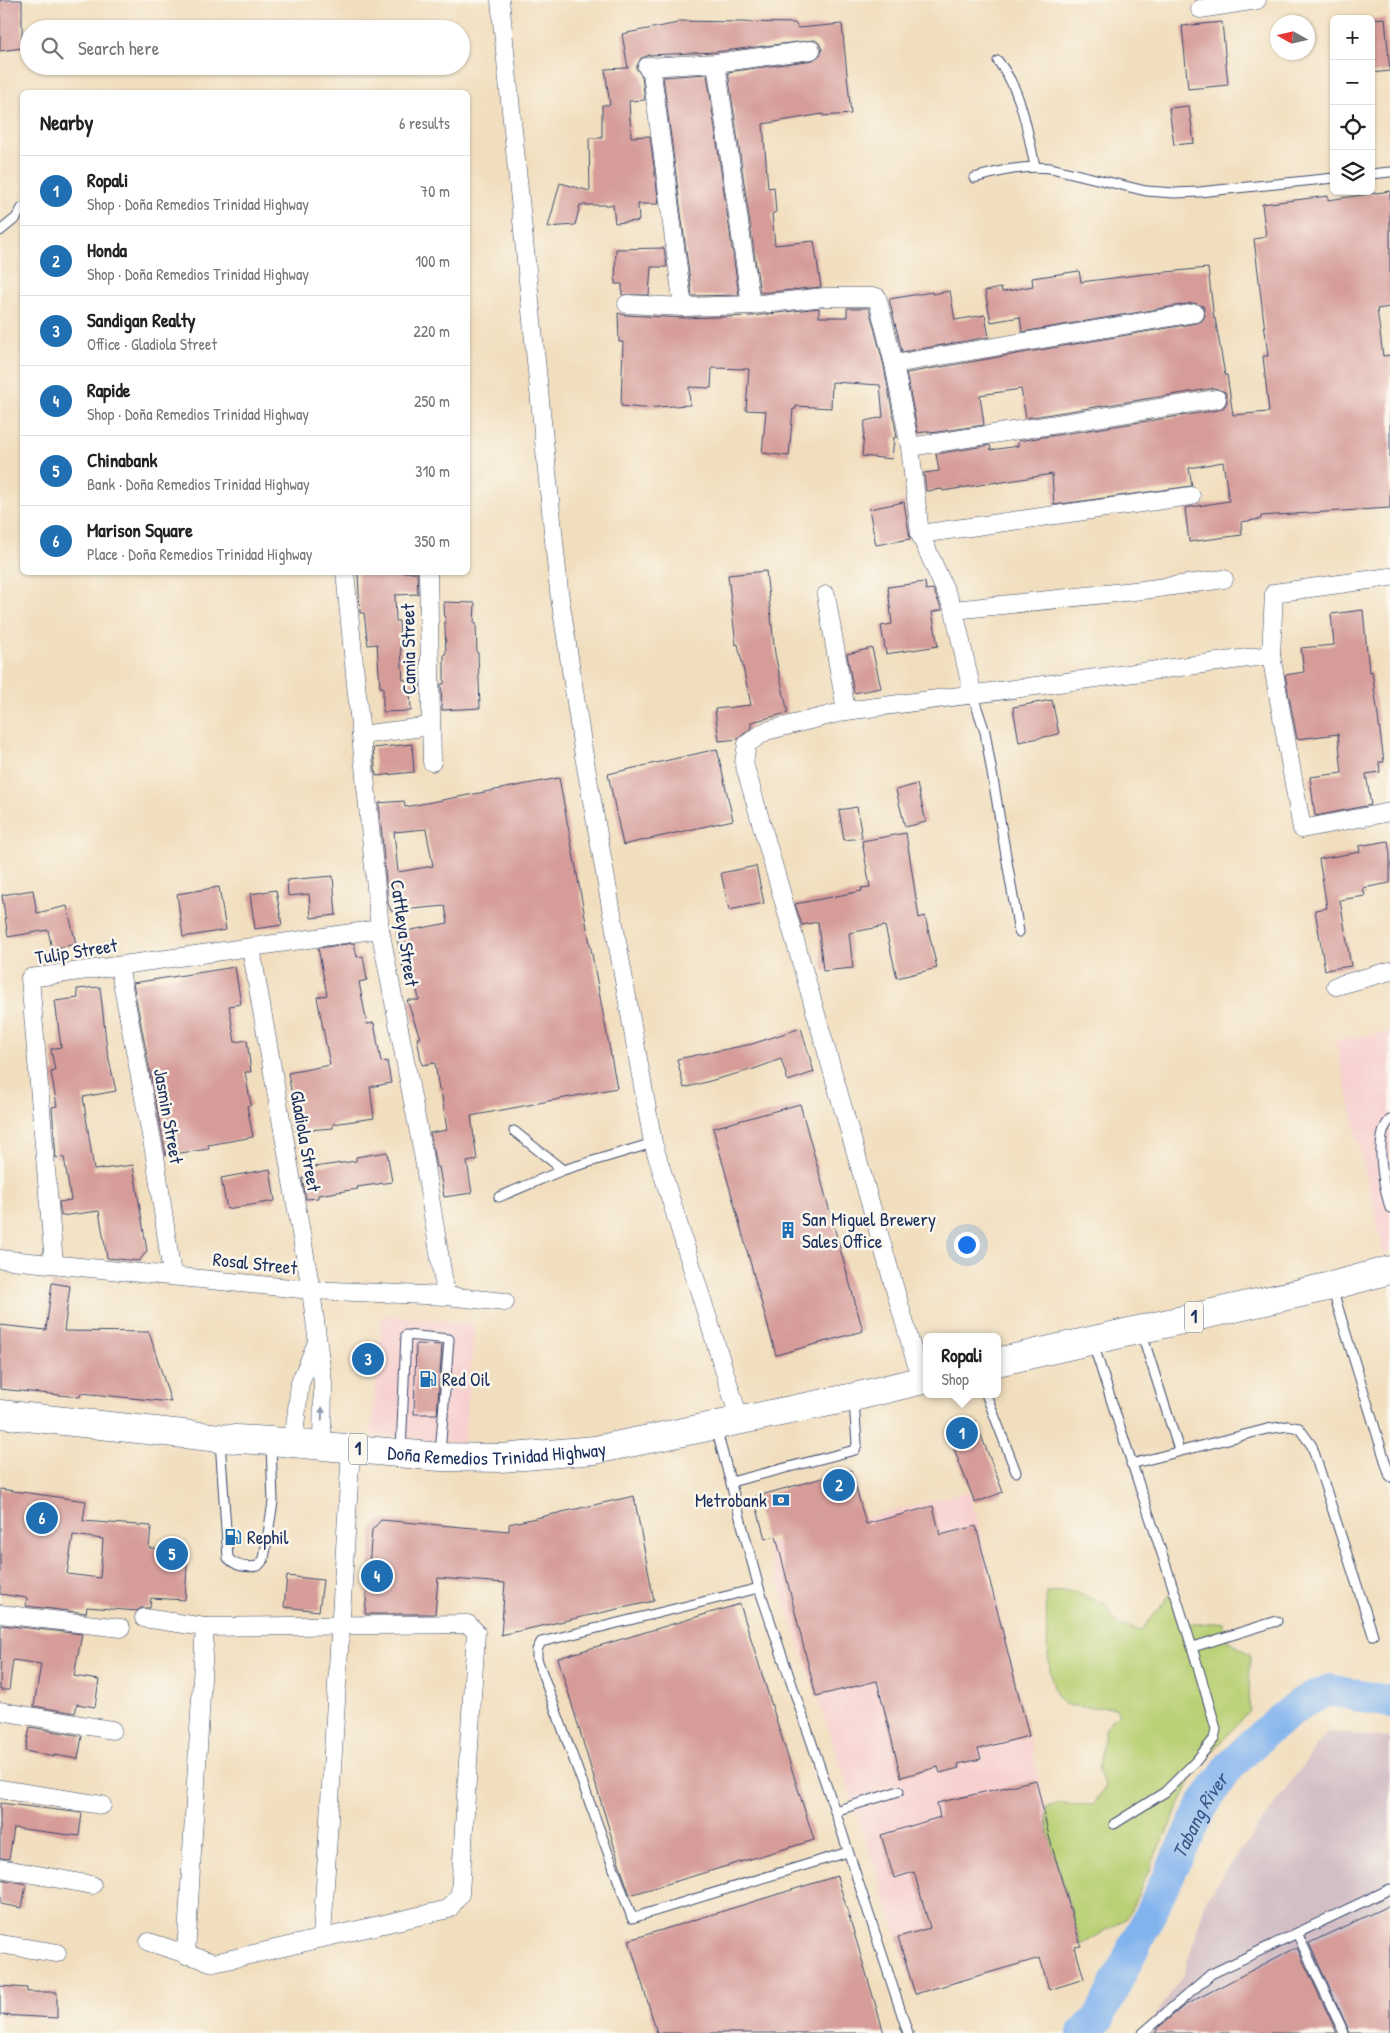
<!DOCTYPE html>
<html lang="en">
<head>
<meta charset="utf-8">
<style>
  :root { --surface:#fff; --page:#f6f6f6; --text:#222; --muted:#767676; --line:#e0e0e0; --accent:#1f6fb2 }
  body { margin:0; font-family:"Patrick Hand",sans-serif; background:var(--page); color:var(--text) }
  .controls { position:absolute; right:15px; top:15px; display:grid; overflow:hidden; border-radius:8px; box-shadow:0 1px 4px #0004 }
  .controls button { width:45px; height:45px; display:grid; place-items:center; padding:0; border:0; border-bottom:1px solid var(--line); background:var(--surface); color:var(--text); font:25px sans-serif }
  .compass { position:absolute; left:1270px; top:15px; width:45px; height:45px; border-radius:50%; background:var(--surface); box-shadow:0 1px 4px #0004; rotate:278deg }
  .you { position:absolute; left:966px; top:1244px; width:18px; height:18px; margin:-12px; border:4px solid #fff; border-radius:50%; background:#1a73e8; box-shadow:0 0 0 8px #1a73e833 }
  .badge { display:grid; place-items:center; width:32px; height:32px; border-radius:50%; background:var(--accent); color:#fff; font-size:16px; font-weight:700 }
  .pin { position:absolute; translate:-50% -50%; border:2px solid #fff; box-shadow:0 1px 5px #0006 }
  .popup { position:absolute; left:923px; top:1333px; width:78px; height:65px; box-sizing:border-box; display:grid; place-content:center; border-radius:8px; background:var(--surface); filter:drop-shadow(0 1px 4px #0005); font-size:16px; white-space:nowrap; color:var(--muted) }
  .popup b { font-size:19px; color:var(--text) }
  .popup::after { content:''; position:absolute; left:50%; top:100%; margin-left:-10px; border:10px solid transparent; border-top-color:var(--surface) }
  .list { margin:0; padding:0; list-style:none }
  h2 { display:flex; justify-content:space-between; align-items:center; height:65px; margin:0; padding:0 20px; font-size:21px }
  h2 small { font-size:16px; font-weight:400; color:var(--muted) }
  .list li { display:grid; grid-template-columns:32px 1fr auto; gap:15px; align-items:center; box-sizing:border-box; height:70px; padding:0 20px; border-top:1px solid var(--line) }
  .list b { display:block; font-size:19px; white-space:nowrap }
  .list p { margin:0; font-size:16px; white-space:nowrap; color:var(--muted) }
  .list em { font-size:16px; font-style:normal; color:var(--muted) }
  .icon { flex:none; width:28px; height:28px; fill:none; stroke:currentColor; stroke-width:2; stroke-linecap:round; stroke-linejoin:round }
  .map { position:relative; flex:none; width:1390px; height:2033px; overflow:hidden }
  .search { position:absolute; background:var(--surface); box-shadow:0 1px 4px #0004; left:20px; top:20px; width:450px; height:55px; display:flex; align-items:center; gap:12px; box-sizing:border-box; padding:0 18px; border-radius:28px; color:var(--muted); font-size:19px }
  .panel { position:absolute; background:var(--surface); box-shadow:0 1px 4px #0004; left:20px; top:90px; width:450px; height:485px; border-radius:8px }
  .map>svg:first-child { display:block }
  .built { fill:#f7d0cf }
  .industrial { fill:#d2bec5 }
  .green { fill:#bad075; stroke:#6a806a }
  .lines { fill:none; stroke-linecap:round; stroke-linejoin:round }
  .river { stroke:#81b3ee; stroke-width:32 }
  .building { fill:#d69c9a; fill-rule:evenodd }
  .service-casing { stroke:#3b496c; stroke-width:11 }
  .minor-casing { stroke:#3b496c; stroke-width:19 }
  .trunk-casing { stroke:#3b496c; stroke-width:29 }
  .service { stroke:#fff; stroke-width:9 }
  .minor { stroke:#fff; stroke-width:18 }
  .trunk { stroke:#fff; stroke-width:28 }
  .oneway { fill:#8d97ae }
  .labels { text-anchor:middle; stroke-width:5; stroke-linejoin:round; paint-order:stroke }
  .shield { fill:#fbf7ec; stroke:#5e6b89; stroke-width:1 }
  .shield-label { font-size:18px; font-weight:bold; fill:#1b2f5e }
  .street-label { font-size:19px; fill:#1b2f5e; stroke:#fbf7ec }
  .poi-label { font-size:19px; fill:#1b2f5e; stroke:#fbf7ec; text-anchor:start }
  .water-label { font-size:20px; font-style:italic; fill:#3a5789; stroke:#fbf7ec }
</style>
</head>
<body>
<div class="map">
<svg width="1390" height="2033" viewBox="0 0 1390 2033">
  <rect width="100%" height="100%" fill="#fbf7ec"/>
  <filter id="ink" filterUnits="userSpaceOnUse"><feTurbulence type="fractalNoise" baseFrequency=".02" numOctaves="2"/><feDisplacementMap in="SourceGraphic" scale="10" xChannelSelector="R" yChannelSelector="G"/><feConvolveMatrix kernelMatrix="1 2 1 2 8 2 1 2 1" color-interpolation-filters="sRGB"/></filter>
  <filter id="wash" filterUnits="userSpaceOnUse"><feTurbulence type="fractalNoise" baseFrequency=".0096" numOctaves="4" result="noise"/><feDisplacementMap in="SourceGraphic" scale="20" xChannelSelector="R" yChannelSelector="G"/><feGaussianBlur stdDeviation="1.12" result="paint"/><feColorMatrix in="noise" values="0 0 0 0 0 0 0 0 0 0 0 0 0 0 0 0 0 1.4 0 .05"/><feComposite in="paint" operator="in"/></filter>
  <g filter="url(#wash)">
    <rect width="100%" height="100%" fill="#f1debe"/>
    <!-- built -->
    <g class="built">
      <path d="M1390,1032V1252L1384,1254L1335,1040Z"/>
      <path d="M382,1315L475,1324L464,1443L371,1435Z"/>
      <path d="M969,1491L976,1514L1074,1927L1081,1945L915,1994L898,1937L766,1545Z"/>
    </g>
    <!-- industrial -->
    <path class="industrial" d="M1327,1732L1390,1738V2033H1142L1183,1977L1207,1897Z"/>
    <!-- green -->
    <path class="green" d="M1072,1591L1106,1604L1116,1624L1141,1631L1173,1591L1184,1625L1223,1622L1227,1640L1250,1654L1249,1711L1195,1771L1127,1918L1081,1945L1049,1836L1046,1807L1058,1804L1093,1805L1106,1786L1098,1770L1106,1727L1119,1713L1115,1708C1104,1707 1074,1708 1065,1704C1044,1695 1047,1613 1046,1592Z"/>
    <g class="lines">
      <!-- river -->
      <path class="river" id="s1" d="M1083,2033L1099,2018L1204,1803L1230,1766L1266,1731L1302,1703L1330,1690L1390,1702"/>
    </g>
    <g id="blocks">
      <!-- building -->
      <g class="building">
        <path d="M0,0H22V48L0,51Z"/>
        <path d="M1385,18L1390,71L1371,73V19Z"/>
        <path d="M678,21L795,23L798,28L842,24L851,114L823,116V114L763,124L768,188L774,187L776,212L772,214L775,245L814,241L821,287L760,293L728,72L813,60L821,54L822,49L819,43L815,40L715,52L650,55L641,58L636,68L642,76L645,100L629,101L631,137L650,136L659,204H638L639,221L615,223L613,205H580L575,225L548,227L560,183L590,191L589,138H602V105H610L605,69L628,68L622,34L678,23Z"/>
        <path d="M1222,22L1228,85L1188,89L1182,26Z"/>
        <path d="M707,74L739,295L692,296L663,77Z"/>
        <path d="M1189,106L1194,143L1174,145L1169,108Z"/>
        <path d="M1390,191V307L1377,309L1383,356L1390,355V508L1261,516V519L1241,522L1242,535L1189,542L1185,508L1229,501L1223,462L1189,468L1192,486L1054,505L1052,474L997,483V482L943,491L942,489L926,491L924,473L939,471L936,454L990,445L991,450L1018,446V441L1219,410L1224,407L1227,402L1225,392L1215,388L1026,418L1021,389L980,395L984,425L931,433V431L918,433L906,373L1197,323L1202,321L1205,316L1203,306L1193,303L1022,332L1020,317L991,322L985,291L1001,288L1002,292L1033,286L1032,278L1079,271L1081,282L1145,274L1208,268L1214,319L1215,318L1225,375H1227L1233,415L1269,412L1263,356H1268L1254,239L1266,237L1262,204L1328,196V200Z"/>
        <path d="M664,248L667,267H651L649,295H622V284H615L616,249Z"/>
        <path d="M950,291L955,320L985,315L989,337L902,352L889,299L932,292V294Z"/>
        <path d="M819,308V317H847V308H869L884,366L897,437H894L892,459L862,456L865,421L883,417L880,385L832,382L831,408L796,406V409H793L789,456L762,453L766,411L746,410L749,369L712,368L711,388L689,387L690,405L642,408L621,406L623,342H619L618,313L626,315L683,318L752,316Z"/>
        <path d="M904,502L910,539L876,545L869,509Z"/>
        <path d="M766,571L775,654L788,713L751,722V728L738,739L719,741L715,709L751,705L738,644L736,645L728,575Z"/>
        <path d="M417,572L418,594L395,595L396,621H399L403,680H420V687L410,692L411,711L383,712V687H380L377,644L368,645L364,613H360L358,573Z"/>
        <path d="M925,582L926,590L933,589L942,610L932,612L938,646L886,654L881,626L892,624L888,587Z"/>
        <path d="M444,602L475,603L474,623H476L477,653H478L480,708L442,710L441,684H444V654H446Z"/>
        <path d="M1363,610L1369,672L1372,671L1384,762H1379L1380,772L1366,774L1371,805L1315,816L1310,777L1342,773L1338,734L1297,739L1285,675L1304,672L1301,648L1334,645L1331,614Z"/>
        <path d="M872,648L881,688L854,693L847,654Z"/>
        <path d="M1052,700L1059,734L1019,742L1013,707Z"/>
        <path d="M412,744L414,772L376,776L373,748Z"/>
        <path d="M717,749L733,820L623,845L608,774Z"/>
        <path d="M559,778L617,1088L471,1116L477,1160L467,1162L472,1193L444,1197L439,1167H436L430,1133L447,1130L441,1090H439L435,1063L422,1065L417,1038H420L407,1000H419L413,967L403,968L396,933L448,923L445,906L391,911L388,903L379,803L404,801L405,807ZM426,829L433,866L398,872L394,832Z"/>
        <path d="M917,784L926,822L905,827L896,790Z"/>
        <path d="M857,807L862,838L844,840L839,810Z"/>
        <path d="M906,833L919,918L925,916L937,968L897,978L885,926L849,933L853,968L823,971L818,922L802,925L795,904L862,891L861,888L870,887L862,841Z"/>
        <path d="M1388,841L1390,854V883L1363,888L1365,896L1340,900L1351,966L1325,970L1315,910L1327,908L1319,859L1360,852L1359,846Z"/>
        <path d="M756,866L764,903L729,910L721,873Z"/>
        <path d="M333,876L336,915L311,918L309,894L288,896L287,880Z"/>
        <path d="M219,887L226,930L183,937L177,894Z"/>
        <path d="M33,890L37,913L67,906L76,944L52,949L48,930L8,937L2,895Z"/>
        <path d="M276,890L282,925L255,929L250,894Z"/>
        <path d="M354,943L357,957L363,956L367,980L359,982L367,1024L374,1023L381,1062L387,1061L391,1083L370,1087L374,1118L333,1124V1128L296,1131L294,1106L288,1073L330,1065L317,997L327,995L318,948Z"/>
        <path d="M235,967L241,1004L229,1006L235,1042L247,1040L251,1072H245L251,1105L247,1106L253,1137L208,1145L209,1149L166,1155L133,983Z"/>
        <path d="M100,987L107,1050L116,1091L83,1097L94,1170L133,1165L147,1251L139,1261L107,1258L99,1211L61,1216L59,1202L71,1200L64,1157L56,1158L52,1107L57,1106L51,1072L55,1071L51,1049L61,1047L55,1001L78,998L77,989Z"/>
        <path d="M801,1028L814,1072L788,1081L781,1059L754,1069L684,1088L677,1059L752,1044Z"/>
        <path d="M800,1104L863,1331L776,1355L713,1128Z"/>
        <path d="M387,1152L392,1182L357,1187L358,1189L318,1195V1198L306,1199L302,1178L308,1177L307,1168L356,1161V1157Z"/>
        <path d="M270,1169L275,1201L227,1209L221,1178Z"/>
        <path d="M52,1283L70,1286L64,1331L149,1332L171,1402L81,1393L80,1397L0,1389V1325L46,1330Z"/>
        <path d="M416,1344L442,1345L437,1414H414Z"/>
        <path d="M975,1420L1003,1492L975,1503L947,1431Z"/>
        <path d="M851,1470L866,1524L933,1506L940,1535L976,1526L1029,1736L978,1749L981,1759L958,1764L959,1768L940,1773L938,1767L901,1777L877,1681L816,1696L776,1536L765,1539L754,1497Z"/>
        <path d="M0,1489L86,1501L83,1521L151,1526L149,1548L188,1550L185,1600L151,1598L150,1608H141L137,1611L87,1607L86,1613L26,1606L27,1598L0,1594ZM73,1535L103,1539L100,1578L67,1574Z"/>
        <path d="M634,1496L654,1601L501,1635L505,1583L438,1578L435,1614H365L372,1530L381,1520L509,1531V1524Z"/>
        <path d="M287,1576L323,1580L319,1611L284,1607Z"/>
        <path d="M740,1604L814,1840L630,1895L621,1869L558,1658Z"/>
        <path d="M1,1625L82,1634L74,1676L99,1680L95,1707L77,1704L75,1713L34,1706L41,1664L13,1660L9,1690H0Z"/>
        <path d="M30,1727L82,1736L78,1759L54,1755V1757L25,1751Z"/>
        <path d="M1036,1780L1049,1836L1081,1946L1075,1947L1084,1979L1049,1990L1040,1958L915,1994L898,1937L930,1928L914,1872L894,1878L881,1835L940,1817L937,1803Z"/>
        <path d="M0,1803L82,1813L79,1836L14,1828L9,1859L0,1858Z"/>
        <path d="M837,1876L884,2033H657L629,1940Z"/>
        <path d="M0,1879L26,1884L22,1908L0,1904Z"/>
        <path d="M1390,1905V2033H1350L1309,1943Z"/>
        <path d="M1297,1948L1337,2033H1155L1161,2025L1185,2005L1291,1950Z"/>
        <path d="M0,1986L27,1988V1992H57V2018L0,2015Z"/>
      </g>
    </g>
  </g>
  <g filter="url(#ink)">
    <use href="#blocks" fill-opacity="0" stroke="#3b496c" stroke-width="1"/>
    <g class="lines">
      <!-- service casing -->
      <g class="service-casing">
        <g id="service">
          <path d="M998,61C1022,91 1027,130 1035,166"/>
          <path d="M1371,174L1390,172"/>
          <path d="M974,178C1000,171 1023,165 1051,168L1146,191L1175,193L1199,192L1334,178"/>
          <path d="M0,231L16,218L22,208"/>
          <path d="M973,696L985,732L1019,932"/>
          <path d="M1390,1120C1373,1136 1384,1187 1390,1208"/>
          <path d="M514,1131L563,1170"/>
          <path d="M499,1197L563,1170L653,1143"/>
          <path d="M1332,1288L1390,1477"/>
          <path d="M1141,1331L1179,1450"/>
          <path d="M1093,1343C1133,1472 1180,1599 1216,1729L1214,1739L1196,1761L1165,1792L1114,1824"/>
          <path d="M986,1394L1016,1472"/>
          <path d="M716,1428L759,1588L835,1811L908,2033"/>
          <path d="M220,1441L228,1558C236,1567 246,1568 258,1566L264,1559L273,1502L271,1445"/>
          <path d="M401,1451L406,1335L449,1339L440,1454"/>
          <path d="M1131,1464L1267,1429L1288,1426L1299,1428L1312,1446L1373,1635"/>
          <path d="M731,1482L855,1450L857,1444L854,1401"/>
          <path d="M759,1588L541,1642L537,1650V1659L632,1918L848,1852"/>
          <path d="M1193,1647L1277,1621"/>
          <path d="M835,1811L899,1791"/>
          <path d="M1297,1933L1344,2033"/>
          <path d="M1143,2033L1211,1974L1390,1889"/>
        </g>
      </g>
      <!-- minor casing -->
      <g class="minor-casing">
        <g id="minor">
          <path d="M500,0L559,591L584,756L653,1143L740,1421"/>
          <path d="M1200,9L1257,0"/>
          <path d="M716,63L751,305"/>
          <path d="M651,66L683,307"/>
          <path d="M647,67L716,63L811,50"/>
          <path d="M627,304L683,307L751,305L825,297H877L894,364L910,447L920,534L954,610L973,696"/>
          <path d="M894,364L1195,313"/>
          <path d="M910,447L1217,399"/>
          <path d="M920,534L1191,496"/>
          <path d="M345,572L380,929L423,1154L446,1296"/>
          <path d="M428,572L432,762"/>
          <path d="M1390,577L1274,593L1271,655L1302,829L1390,812"/>
          <path d="M826,595L846,711"/>
          <path d="M954,610L1143,590L1224,579"/>
          <path d="M361,735L431,726"/>
          <path d="M251,948L311,1290L323,1383L322,1445"/>
          <path d="M119,966L155,1156L172,1275"/>
          <path d="M1336,986L1390,971"/>
          <path d="M0,1259L311,1290L446,1296L505,1302"/>
          <path d="M54,1264L30,978L380,929"/>
          <path d="M921,1380L744,763L747,744L766,731L846,711L1271,655"/>
          <path d="M293,1444L300,1383L317,1342"/>
          <path d="M0,1614L121,1628"/>
          <path d="M144,1618L205,1627L468,1624L476,1632L460,1894L449,1909L214,1963L149,1942"/>
          <path d="M0,1711L112,1730"/>
          <path d="M0,1789L102,1805"/>
          <path d="M0,1868L92,1885"/>
          <path d="M322,1937L351,1448"/>
          <path d="M0,1944L57,1953"/>
          <path d="M186,1955L205,1627"/>
        </g>
      </g>
      <!-- trunk casing -->
      <g class="trunk-casing">
        <g id="trunk">
          <path d="M997,1362L1331,1286L1390,1270"/>
          <path id="s2" d="M0,1414L220,1438L271,1441L440,1457L501,1458L595,1450L854,1397L927,1379"/>
        </g>
      </g>
      <!-- service -->
      <use href="#service" class="service"/>
      <!-- minor -->
      <use href="#minor" class="minor"/>
      <!-- trunk -->
      <use href="#trunk" class="trunk"/>
    </g>
    <!-- one-way arrows -->
    <defs><path id="oneway-solid" d="M-6-.8H1V-3.2L6.5 0L1 3.2V.8H-6Z" transform="scale(1.25)"/></defs>
    <use class="oneway" href="#oneway-solid" transform="translate(322 1414) rotate(-88)"/>
  </g>
  <!-- icons -->
  <defs>
    <g id="building-bare" transform="scale(1.35)"><path d="M-4-6H4V6H1V3H-1V6H-4ZM-2.5-4.3h1.7v1.8h-1.7ZM.8-4.3h1.7v1.8H.8ZM-2.5-1h1.7V.8h-1.7ZM.8-1h1.7V.8H.8Z" fill="#1f6fb2" stroke="#fbf7ec" stroke-width="2.5" paint-order="stroke"/></g>
    <g id="fuel-bare" transform="scale(1.35)"><path d="M-5.5-6h7V0h2V4h1.3V-2.5L3-4.5l.8-.8L6-3V5H2.5V1h-1V6h-7ZM-4.2-4.7v3.2H.2V-4.7Z" fill="#1f6fb2" stroke="#fbf7ec" stroke-width="2.5" paint-order="stroke"/></g>
    <g id="bank-bare" transform="scale(1.35)"><path d="M-6-4H6V4H-6ZM0-2.3a2.3 2.3 0 1 0 0 4.6a2.3 2.3 0 1 0 0-4.6Z" fill="#1f6fb2" stroke="#fbf7ec" stroke-width="2.5" paint-order="stroke"/></g>
  </defs>
  <g fill-rule="evenodd">
    <use href="#building-bare" x="788" y="1230"/>
    <use href="#fuel-bare" x="428" y="1379"/>
    <use href="#bank-bare" x="781" y="1500"/>
    <use href="#fuel-bare" x="233" y="1537"/>
  </g>
  <g class="labels">
    <!-- shield labels -->
    <g class="shield">
      <rect x="1185" y="1301.5" width="18" height="31" rx="4"/>
      <rect x="349" y="1433.5" width="18" height="31" rx="4"/>
    </g>
    <g class="shield-label">
      <text x="1194" y="1323">1</text>
      <text x="358" y="1455">1</text>
    </g>
    <!-- street labels -->
    <g class="street-label">
      <text transform="translate(408 649) rotate(-91)" y="7">Camia Street</text>
      <text transform="translate(405 933) rotate(82)" y="7">Cattleya Street</text>
      <text transform="translate(76 951) rotate(-9)" y="7">Tulip Street</text>
      <text transform="translate(169 1116) rotate(80)" y="7">Jasmin Street</text>
      <text transform="translate(306 1141) rotate(80)" y="7">Gladiola Street</text>
      <text transform="translate(255 1263) rotate(6)" y="7">Rosal Street</text>
      <text dy="7" stroke="none"><textPath href="#s2" startOffset="499">Doña Remedios Trinidad Highway</textPath></text>
    </g>
    <!-- poi labels -->
    <g class="poi-label">
      <text x="802" y="1226">San Miguel Brewery<tspan x="802" dy="22">Sales Office</tspan></text>
      <text x="442" y="1386">Red Oil</text>
      <text x="767" y="1507" text-anchor="end">Metrobank</text>
      <text x="247" y="1544">Rephil</text>
    </g>
    <!-- water labels -->
    <g class="water-label">
      <text dy="7" stroke="none"><textPath href="#s1" startOffset="248">Tabang River</textPath></text>
    </g>
  </g>
</svg>
<div class="controls">
<button>+</button>
<button>−</button>
<button><svg class="icon" aria-label="locate" viewBox="0 0 24 24"><circle cx="12" cy="12" r="6"/><path d="M12 2v4M12 18v4M2 12h4M18 12h4"/></svg></button>
<button><svg class="icon" aria-label="layers" viewBox="0 0 24 24"><path d="M12 4l9 5-9 5-9-5zM3 14l9 5 9-5"/></svg></button>
</div>
<svg class="compass" viewBox="-18 -18 36 36"><path d="M0-13l5 13h-10z" fill="#e53935"/><path d="M0 13l5-13h-10z" fill="#767676"/></svg>
<div class="you"></div>
<div class="pin badge" style="left:962px;top:1433px">1</div>
<div class="popup"><b>Ropali</b>Shop</div>
<div class="pin badge" style="left:839px;top:1485px">2</div>
<div class="pin badge" style="left:368px;top:1359px">3</div>
<div class="pin badge" style="left:377px;top:1576px">4</div>
<div class="pin badge" style="left:172px;top:1554px">5</div>
<div class="pin badge" style="left:42px;top:1518px">6</div>
<div class="search"><svg class="icon" aria-label="search" viewBox="0 0 24 24"><circle cx="10" cy="10" r="6"/><path d="M15 15l6 6"/></svg>Search here</div>
<section class="panel">
<h2>Nearby<small>6 results</small></h2>
<ul class="list">
<li><span class="badge">1</span><div><b>Ropali</b><p>Shop · Doña Remedios Trinidad Highway</p></div><em>70 m</em></li>
<li><span class="badge">2</span><div><b>Honda</b><p>Shop · Doña Remedios Trinidad Highway</p></div><em>100 m</em></li>
<li><span class="badge">3</span><div><b>Sandigan Realty</b><p>Office · Gladiola Street</p></div><em>220 m</em></li>
<li><span class="badge">4</span><div><b>Rapide</b><p>Shop · Doña Remedios Trinidad Highway</p></div><em>250 m</em></li>
<li><span class="badge">5</span><div><b>Chinabank</b><p>Bank · Doña Remedios Trinidad Highway</p></div><em>310 m</em></li>
<li><span class="badge">6</span><div><b>Marison Square</b><p>Place · Doña Remedios Trinidad Highway</p></div><em>350 m</em></li>
</ul>
</section>
</div>
</body>
</html>
